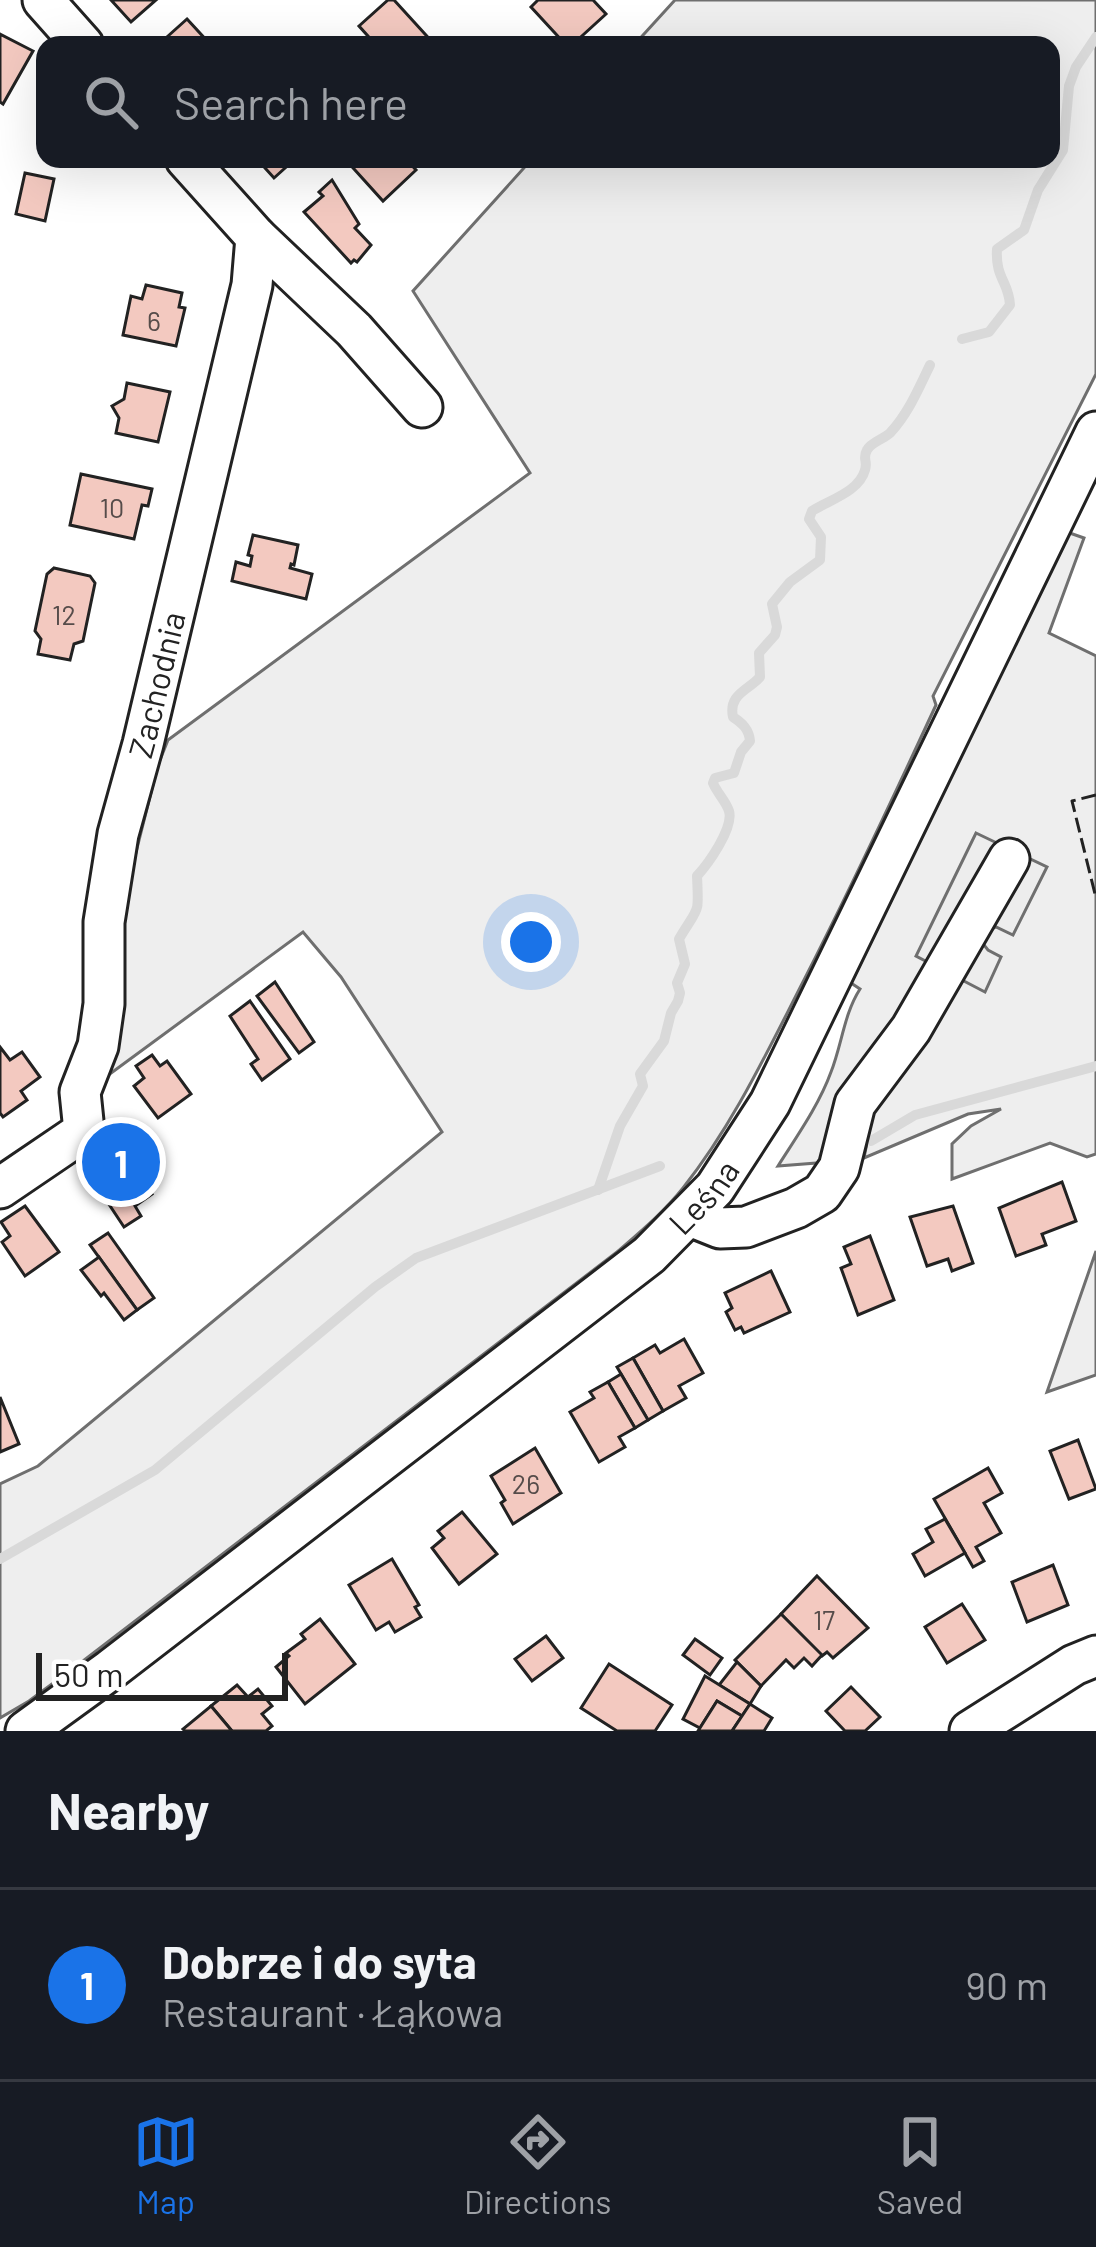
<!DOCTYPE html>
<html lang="en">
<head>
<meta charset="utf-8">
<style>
  :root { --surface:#171b24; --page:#20242c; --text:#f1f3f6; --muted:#9ea1a6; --line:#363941; --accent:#1a73e8 }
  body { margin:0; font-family:Barlow,sans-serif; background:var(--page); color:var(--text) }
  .scale { position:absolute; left:36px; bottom:30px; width:252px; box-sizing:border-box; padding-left:12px; border:6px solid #222; border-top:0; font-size:33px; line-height:42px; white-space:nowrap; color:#222; -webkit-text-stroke:9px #fff; paint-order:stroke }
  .you { position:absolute; left:531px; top:942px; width:42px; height:42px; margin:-30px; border:9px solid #fff; border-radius:50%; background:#1a73e8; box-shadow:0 0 0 18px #1a73e833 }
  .badge { display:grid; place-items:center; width:78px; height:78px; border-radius:50%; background:var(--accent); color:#fff; font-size:39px; font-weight:700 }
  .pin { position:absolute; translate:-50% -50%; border:6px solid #fff; box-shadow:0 3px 12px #0006 }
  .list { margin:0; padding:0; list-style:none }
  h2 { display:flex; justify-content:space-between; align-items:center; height:156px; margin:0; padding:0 48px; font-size:51px }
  h2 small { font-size:39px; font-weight:400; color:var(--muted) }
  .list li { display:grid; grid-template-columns:78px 1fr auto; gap:36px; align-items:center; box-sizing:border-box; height:192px; padding:0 48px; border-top:3px solid var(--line) }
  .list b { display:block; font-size:45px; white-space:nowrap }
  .list p { margin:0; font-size:39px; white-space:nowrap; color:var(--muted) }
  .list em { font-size:39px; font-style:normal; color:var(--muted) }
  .icon { flex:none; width:66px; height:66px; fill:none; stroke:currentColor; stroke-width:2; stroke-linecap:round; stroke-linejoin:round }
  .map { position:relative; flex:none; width:1096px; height:1731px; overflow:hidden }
  .search { position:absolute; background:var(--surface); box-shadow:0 12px 48px #0002; left:36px; right:36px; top:36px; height:132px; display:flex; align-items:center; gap:30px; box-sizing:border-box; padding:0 42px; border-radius:24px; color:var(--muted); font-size:45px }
  .sheet { height:348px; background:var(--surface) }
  nav { display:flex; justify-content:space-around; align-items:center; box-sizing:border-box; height:168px; border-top:3px solid var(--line); background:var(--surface); font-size:33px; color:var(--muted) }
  nav a { display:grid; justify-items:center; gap:6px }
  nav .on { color:var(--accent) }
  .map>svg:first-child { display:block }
  .green { fill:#eee; stroke:#6f6f6f; stroke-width:3 }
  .parking { fill:#ededed; stroke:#6f6f6f; stroke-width:3 }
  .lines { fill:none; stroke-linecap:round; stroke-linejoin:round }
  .stream { stroke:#d9d9d9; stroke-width:10 }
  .building { fill:#f3c9c0; stroke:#222; stroke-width:3 }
  .minor-casing { stroke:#222; stroke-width:45 }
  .minor { stroke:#fff; stroke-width:39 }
  .fence { stroke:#222; stroke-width:3; stroke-dasharray:15 6; stroke-linecap:butt }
  .labels { text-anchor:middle; stroke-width:9; stroke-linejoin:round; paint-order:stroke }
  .number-label { font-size:27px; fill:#564c4a }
  .street-label { font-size:33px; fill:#222; stroke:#fff }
</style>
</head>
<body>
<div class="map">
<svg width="1096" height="1731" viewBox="0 0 1096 1731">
  <rect width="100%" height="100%" fill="#fff"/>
  <!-- green -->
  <g class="green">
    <path d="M675,0H1096V374L933,696L936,705C893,798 850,890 804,980C767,1052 733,1125 683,1188C664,1212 640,1232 617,1252L83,1661L29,1701L0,1718V1484L38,1466L442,1132L341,977L303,932L88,1090L113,1037L127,888L158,765L168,740L530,473L413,291L532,159H1051V45H634Z"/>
    <path d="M1064,531L1084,538L1049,633L1096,656V1154L1087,1157L1050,1143L952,1179V1144L971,1126L1001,1109L968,1114L864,1158L871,1122L840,1132L829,1162L778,1166C797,1136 819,1105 831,1072C842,1044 844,1014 860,989L851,983L974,729Z"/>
    <path d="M1096,1251V1375L1047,1392Z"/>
  </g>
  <!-- parking -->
  <path class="parking" d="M976,833L1047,867L1013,935L996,927L987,931L983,937L984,945L988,950L1001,957L985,992L916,956Z"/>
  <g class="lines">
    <!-- stream -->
    <g class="stream">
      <path d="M962,339L989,332L1010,305C1009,282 995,278 997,249L1024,230L1038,190L1063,150L1069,86L1076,67L1096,37"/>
      <path d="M871,1141L915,1115L1096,1066"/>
      <path d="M598,1190L620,1126L643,1086L640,1074L664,1041L671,1013L678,1001L680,993L677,983L685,964L679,939C699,905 699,917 697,876C708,864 734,828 729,811C726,801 717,793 713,783L715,778L734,773L741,752L750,741C749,729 742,723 733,717C728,694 749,690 760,677L759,653L775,635L777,627L772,604L790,582L820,560L821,537L809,519L812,511C829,500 859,492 865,470C868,460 862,459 867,450C871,442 884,439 890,433C908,414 919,388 930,365"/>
      <path d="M0,1559L155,1470L375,1287L416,1258L660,1166"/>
    </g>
  </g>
  <!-- building -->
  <g class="building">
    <path d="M111,0H156L131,22Z"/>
    <path d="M388,0H394L435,45H376L359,26Z"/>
    <path d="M538,0H593L606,14L572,45H566L531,7Z"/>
    <path d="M187,19L209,43L158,45Z"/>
    <path d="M0,34L33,51L3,104L0,102Z"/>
    <path d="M257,159H295L274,178Z"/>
    <path d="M345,159H406L416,170L383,201Z"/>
    <path d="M25,173L54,179L45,221L16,214Z"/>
    <path d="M332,180L359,224L355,228L371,245L357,262L354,260L351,263L304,212L323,196L319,192Z"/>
    <path d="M146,285L182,293L179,307L185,308L176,346L123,335L131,296L142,299Z"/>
    <path d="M127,383L170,392L158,442L116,433L119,418L112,406L124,399Z"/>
    <path d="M81,474L152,489L148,506L142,505L134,539L70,525Z"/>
    <path d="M253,535L298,545L294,565L291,564L290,568L312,574L306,599L232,581L236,562L250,566L252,556L248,555Z"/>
    <path d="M54,568L90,576L95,583L83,641L74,644L70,660L38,654L41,639L35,631L47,574Z"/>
    <path d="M275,982L314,1042L299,1053L257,996Z"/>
    <path d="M250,1001L290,1059L262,1080L251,1064L258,1059L230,1016Z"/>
    <path d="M0,1047L10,1060L22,1052L40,1077L21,1091L27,1100L3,1117L0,1113Z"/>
    <path d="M152,1055L160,1066L167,1061L191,1094L158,1118L134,1086L144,1078L136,1066Z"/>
    <path d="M123,1149L152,1194L135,1206L141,1216L124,1227L89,1174Z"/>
    <path d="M1062,1182L1076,1221L1042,1234L1046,1245L1016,1256L999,1208Z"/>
    <path d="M25,1206L59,1252L25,1276L2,1242L10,1236L1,1222Z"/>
    <path d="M953,1206L973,1263L952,1271L948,1259L927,1266L910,1217Z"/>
    <path d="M108,1233L154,1298L137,1310L90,1245Z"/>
    <path d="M870,1236L894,1300L858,1315L841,1268L851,1264L844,1247Z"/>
    <path d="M99,1257L137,1310L124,1320L104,1293L101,1296L81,1270Z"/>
    <path d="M771,1271L790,1312L744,1333L741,1327L735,1330L726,1312L732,1308L725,1293Z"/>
    <path d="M684,1339L703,1373L679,1386L686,1398L663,1411L633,1358L655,1345L660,1353Z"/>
    <path d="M633,1358L663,1411L648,1420L617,1367Z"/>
    <path d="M621,1374L648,1420L635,1428L608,1382Z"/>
    <path d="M608,1382L635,1428L619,1437L625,1447L599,1462L570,1412L594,1398L590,1392Z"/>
    <path d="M0,1397L19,1444L0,1452Z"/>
    <path d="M1078,1440L1096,1489L1069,1499L1050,1451Z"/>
    <path d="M535,1448L561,1493L513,1524L501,1503L505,1500L491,1476Z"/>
    <path d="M988,1468L1002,1493L984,1503L1001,1533L976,1547L984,1561L973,1567L934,1499Z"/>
    <path d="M462,1512L497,1554L459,1584L432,1548L444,1538L438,1531Z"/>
    <path d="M945,1519L965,1553L925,1576L913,1554L933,1542L926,1529Z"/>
    <path d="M392,1559L419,1605L415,1607L421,1617L395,1632L389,1622L376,1630L349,1585Z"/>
    <path d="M1053,1565L1068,1605L1027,1622L1012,1582Z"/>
    <path d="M817,1576L868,1628L833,1658L827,1652L822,1656L781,1614Z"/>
    <path d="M962,1604L985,1640L947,1663L925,1627Z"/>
    <path d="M781,1614L822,1655L812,1666L804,1658L794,1668L786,1660L761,1686L735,1660Z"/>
    <path d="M320,1619L355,1664L305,1704L276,1667L289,1656L286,1653L305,1639L301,1634Z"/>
    <path d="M546,1636L563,1658L532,1681L515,1659Z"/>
    <path d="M695,1639L722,1658L710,1675L683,1655Z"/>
    <path d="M737,1662L761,1686L750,1704L719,1685Z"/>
    <path d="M609,1664L672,1705L655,1731H617L581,1708Z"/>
    <path d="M705,1676L750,1704L742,1716L717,1701L700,1728L683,1719Z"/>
    <path d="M237,1685L248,1697L258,1689L272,1706L262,1714L272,1726L266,1731H232L211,1706Z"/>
    <path d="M851,1687L880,1717L865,1731H845L826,1711Z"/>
    <path d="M717,1701L742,1716L732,1731H698Z"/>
    <path d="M750,1704L772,1718L764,1731H732Z"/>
    <path d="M211,1706L232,1731H185L183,1729Z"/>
  </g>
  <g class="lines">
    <!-- minor casing -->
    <g class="minor-casing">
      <g id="minor">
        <path d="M43,0L83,45"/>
        <path d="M256,237L354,330L422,407"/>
        <path id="s1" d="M0,1188L84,1131L80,1092L98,1046L104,1004V922L118,834L143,744L252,285L256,237L186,159"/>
        <path d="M690,1216L720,1228L746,1227L796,1208L822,1193L839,1168L855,1104L911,1029L1009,859"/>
        <path id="s2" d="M26,1731L110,1670L649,1255L715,1188L770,1103L1096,432"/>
        <path d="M970,1731L1074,1665L1096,1656"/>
      </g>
    </g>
    <!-- minor -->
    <use href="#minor" class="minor"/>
    <!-- fence -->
    <path class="fence" d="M1096,795L1072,801L1096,898"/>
  </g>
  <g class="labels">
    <!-- number labels -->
    <g class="number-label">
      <text x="154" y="331">6</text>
      <text x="112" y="518">10</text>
      <text x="64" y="625">12</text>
      <text x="526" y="1494">26</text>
      <text x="824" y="1630">17</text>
    </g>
    <!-- street labels -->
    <g class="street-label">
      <text dy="12" stroke="none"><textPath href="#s1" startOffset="558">Zachodnia</textPath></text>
      <text dy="12" stroke="none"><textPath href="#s2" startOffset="864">Leśna</textPath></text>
    </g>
  </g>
</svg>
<div class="scale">50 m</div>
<div class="you"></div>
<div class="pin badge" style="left:121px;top:1162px">1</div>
<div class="search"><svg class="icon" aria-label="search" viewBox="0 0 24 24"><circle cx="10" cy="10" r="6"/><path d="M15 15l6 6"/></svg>Search here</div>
</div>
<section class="sheet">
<h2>Nearby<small></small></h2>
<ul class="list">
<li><span class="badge">1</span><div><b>Dobrze i do syta</b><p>Restaurant · Łąkowa</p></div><em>90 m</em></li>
</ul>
</section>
<nav>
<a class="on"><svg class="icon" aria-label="map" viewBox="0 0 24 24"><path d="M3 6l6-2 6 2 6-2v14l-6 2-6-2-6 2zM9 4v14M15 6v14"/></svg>Map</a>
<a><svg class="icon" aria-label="directions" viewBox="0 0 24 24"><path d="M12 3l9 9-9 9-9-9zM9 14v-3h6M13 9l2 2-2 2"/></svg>Directions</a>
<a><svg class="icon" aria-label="saved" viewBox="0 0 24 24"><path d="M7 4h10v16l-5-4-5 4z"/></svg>Saved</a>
</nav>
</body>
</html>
